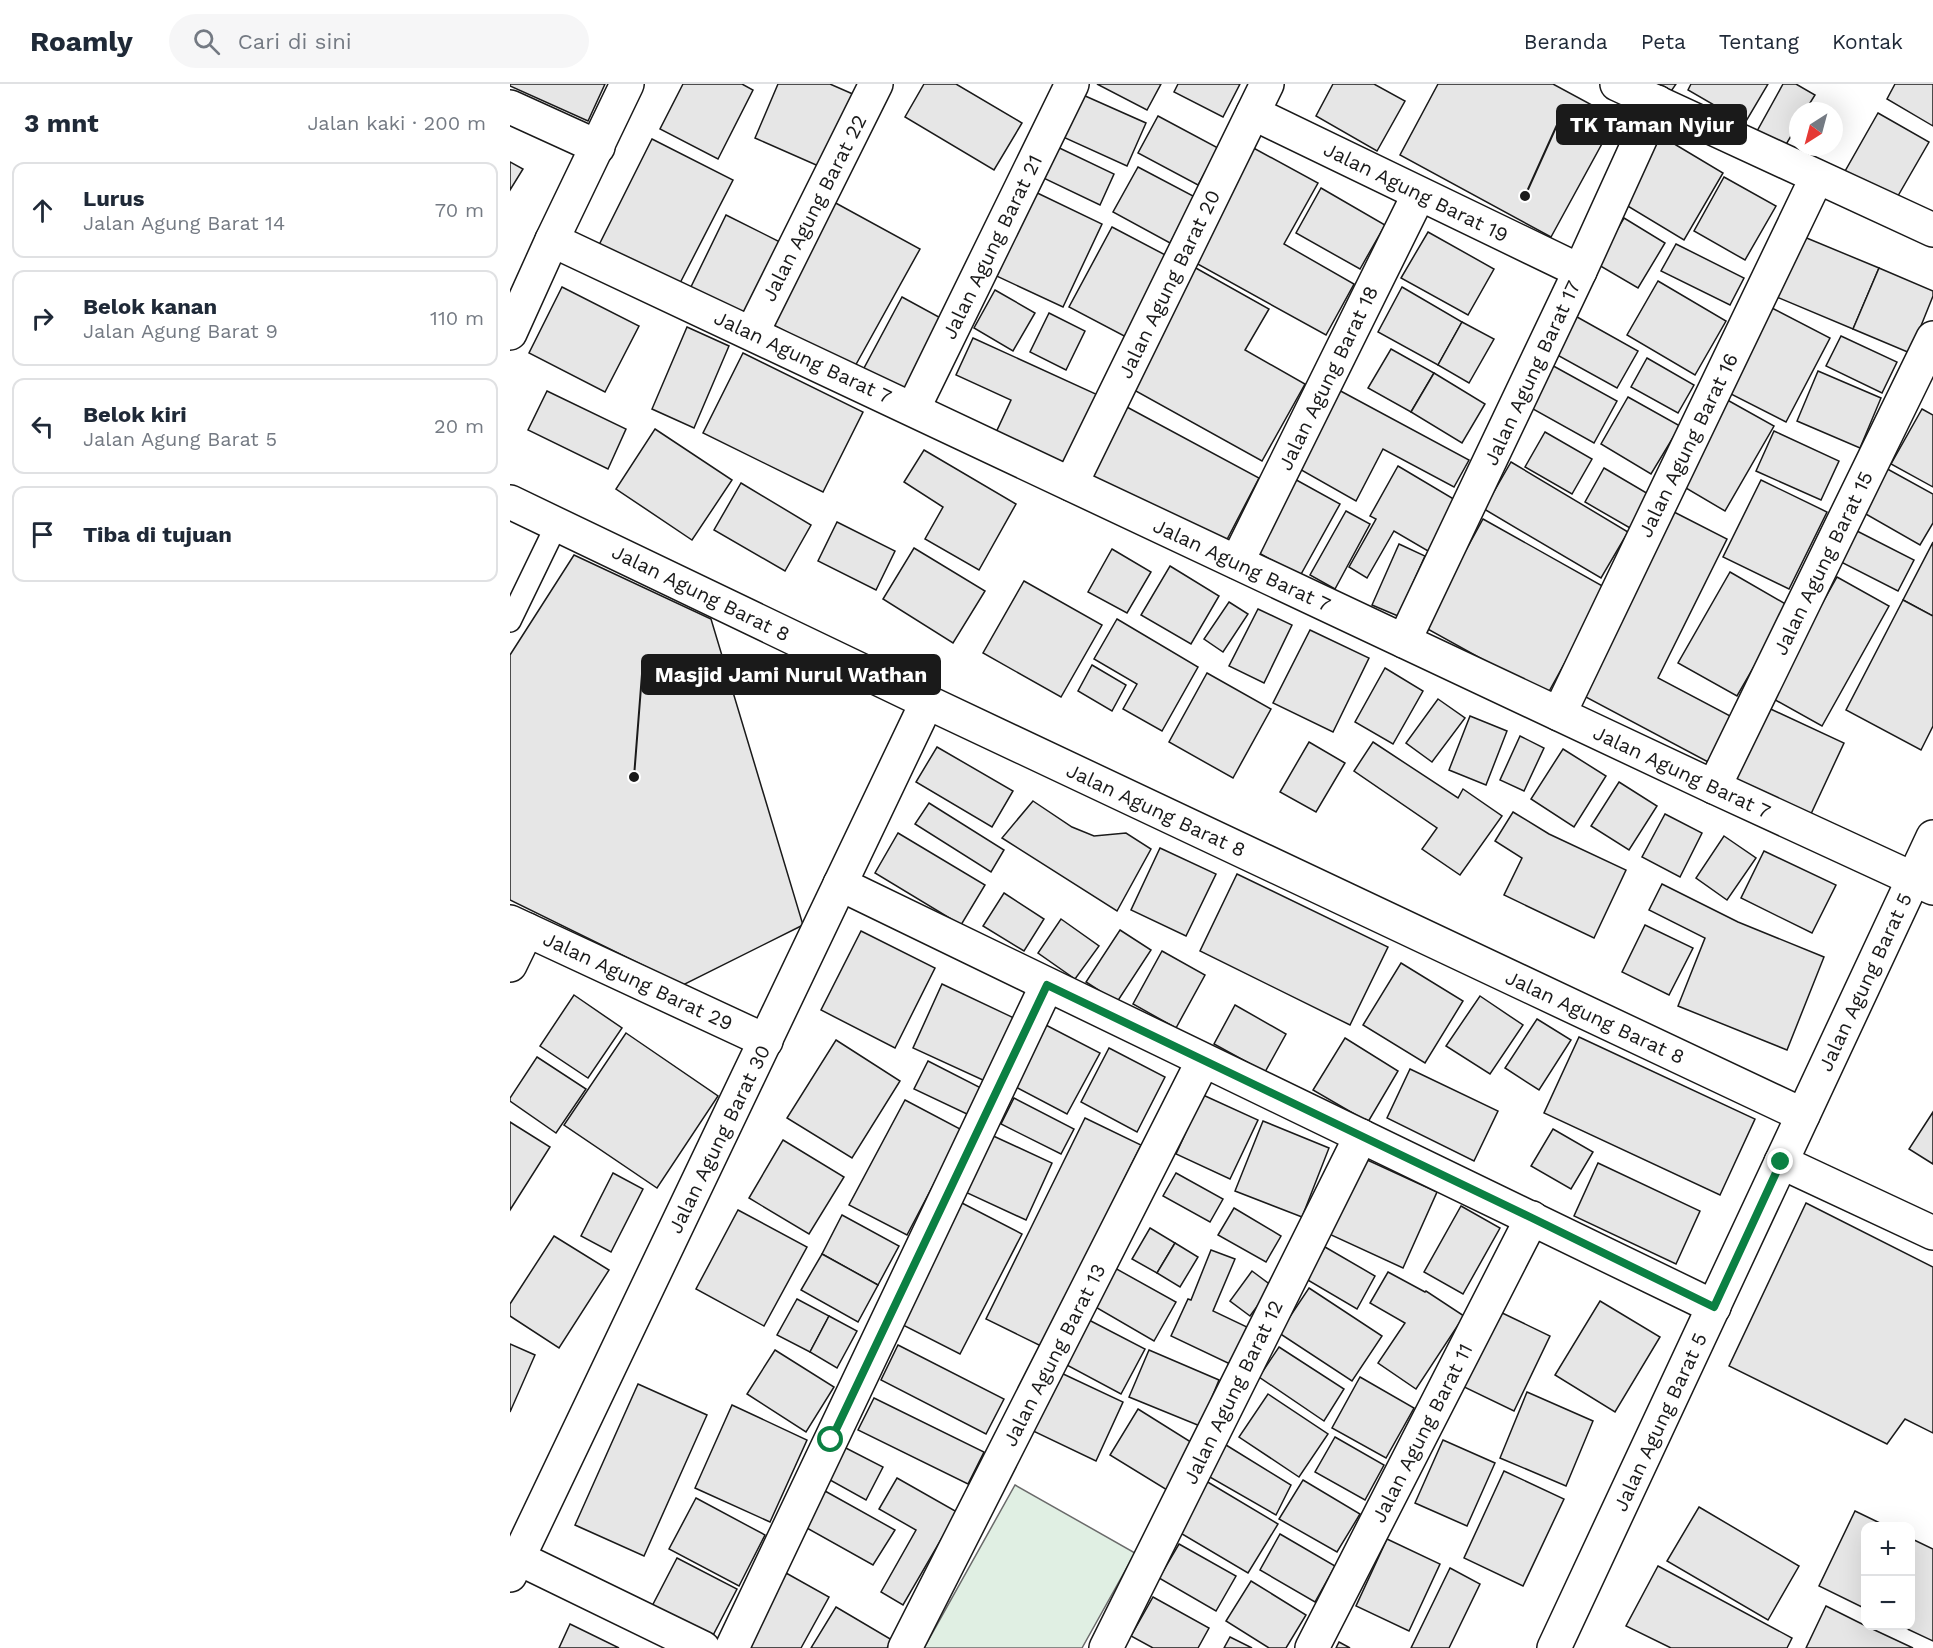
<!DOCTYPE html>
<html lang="id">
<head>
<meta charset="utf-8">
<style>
  :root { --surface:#fff; --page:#f6f6f7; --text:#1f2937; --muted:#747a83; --line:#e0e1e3 }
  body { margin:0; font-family:"Work Sans",sans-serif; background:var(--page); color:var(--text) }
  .controls { position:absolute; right:18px; bottom:18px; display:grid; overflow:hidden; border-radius:12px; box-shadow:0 6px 24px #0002 }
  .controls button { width:54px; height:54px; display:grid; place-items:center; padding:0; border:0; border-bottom:2px solid var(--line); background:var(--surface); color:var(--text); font:30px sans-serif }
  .compass { position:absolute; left:1279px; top:18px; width:54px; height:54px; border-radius:50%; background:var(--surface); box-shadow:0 6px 24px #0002; rotate:216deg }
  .stop { position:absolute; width:18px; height:18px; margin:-14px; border:4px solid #0b8043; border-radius:50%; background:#fff }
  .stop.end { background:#0b8043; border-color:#fff; box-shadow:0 2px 6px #0008 }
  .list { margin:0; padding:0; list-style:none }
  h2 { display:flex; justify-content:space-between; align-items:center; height:78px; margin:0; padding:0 24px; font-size:26px }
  h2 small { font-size:20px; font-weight:400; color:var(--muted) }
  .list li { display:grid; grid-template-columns:39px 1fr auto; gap:18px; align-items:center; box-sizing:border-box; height:96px; margin:0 12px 12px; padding:0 12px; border:2px solid var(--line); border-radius:12px }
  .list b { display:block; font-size:22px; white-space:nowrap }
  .list p { margin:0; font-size:20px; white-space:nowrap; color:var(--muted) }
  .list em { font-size:20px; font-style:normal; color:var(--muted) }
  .icon { flex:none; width:33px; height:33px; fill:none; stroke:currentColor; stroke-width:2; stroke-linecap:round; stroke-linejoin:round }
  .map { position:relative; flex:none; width:1423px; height:1564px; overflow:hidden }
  header { display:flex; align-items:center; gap:36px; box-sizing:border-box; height:84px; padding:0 30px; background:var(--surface); border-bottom:2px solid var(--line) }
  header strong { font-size:28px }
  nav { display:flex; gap:33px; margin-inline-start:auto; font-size:21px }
  .search { width:420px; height:54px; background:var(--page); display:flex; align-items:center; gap:15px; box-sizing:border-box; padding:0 21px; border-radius:33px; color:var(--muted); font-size:22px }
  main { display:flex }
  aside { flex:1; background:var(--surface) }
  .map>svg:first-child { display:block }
  .green { fill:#e0efe3; stroke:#6a6a6a; stroke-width:1.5 }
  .building { fill:#e6e6e6; stroke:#1a1a1a; stroke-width:1.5 }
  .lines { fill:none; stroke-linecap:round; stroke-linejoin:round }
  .service-casing { stroke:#1a1a1a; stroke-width:24 }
  .minor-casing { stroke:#1a1a1a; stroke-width:36 }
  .service { stroke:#fff; stroke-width:21 }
  .minor { stroke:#fff; stroke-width:33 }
  .route { stroke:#0b8043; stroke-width:8 }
  .labels { text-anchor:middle; stroke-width:4.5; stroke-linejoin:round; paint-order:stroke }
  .street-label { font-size:20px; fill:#1a1a1a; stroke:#fff }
  .leader { fill:none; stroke:#1a1a1a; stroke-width:2 }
  .callout-dot { fill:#1a1a1a; stroke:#fff; stroke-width:2 }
  .callout { fill:#1a1a1a; stroke:#1a1a1a; stroke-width:2 }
  .callout-label { font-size:21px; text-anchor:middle; font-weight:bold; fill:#fff }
</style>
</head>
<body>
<header>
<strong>Roamly</strong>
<div class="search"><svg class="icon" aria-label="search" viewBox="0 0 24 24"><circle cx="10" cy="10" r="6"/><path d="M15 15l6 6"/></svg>Cari di sini</div>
<nav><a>Beranda</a><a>Peta</a><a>Tentang</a><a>Kontak</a></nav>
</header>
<main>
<aside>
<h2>3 mnt<small>Jalan kaki · 200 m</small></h2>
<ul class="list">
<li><svg class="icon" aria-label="ahead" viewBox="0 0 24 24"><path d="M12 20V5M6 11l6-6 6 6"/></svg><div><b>Lurus</b><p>Jalan Agung Barat 14</p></div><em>70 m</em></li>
<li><svg class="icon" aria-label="right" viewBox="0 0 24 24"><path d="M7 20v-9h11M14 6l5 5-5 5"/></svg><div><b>Belok kanan</b><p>Jalan Agung Barat 9</p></div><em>110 m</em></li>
<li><svg class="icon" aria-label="left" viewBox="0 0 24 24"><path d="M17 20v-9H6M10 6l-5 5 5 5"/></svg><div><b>Belok kiri</b><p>Jalan Agung Barat 5</p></div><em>20 m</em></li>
<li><svg class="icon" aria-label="arrive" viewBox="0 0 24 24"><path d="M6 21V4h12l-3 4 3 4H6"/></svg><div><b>Tiba di tujuan</b></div></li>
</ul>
</aside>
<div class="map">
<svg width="1423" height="1564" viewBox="0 0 1423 1564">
  <rect width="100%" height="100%" fill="#fff"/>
  <!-- green -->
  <path class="green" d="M505,1401L625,1469L572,1564H414Z"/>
  <!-- building -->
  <g class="building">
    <path d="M0,0H95L78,37L0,2Z"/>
    <path d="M173,0H232L243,6L208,75L150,45Z"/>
    <path d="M268,0H320L345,11L313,84L245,54Z"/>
    <path d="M414,0H446L512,39L484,86L395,33Z"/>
    <path d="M587,0H651L637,26Z"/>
    <path d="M668,0H730L713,33L664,8Z"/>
    <path d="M823,0H864L895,17L867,67L806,32Z"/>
    <path d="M928,0H1043L1106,34L1041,153L890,71Z"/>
    <path d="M1133,0H1166L1155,16Z"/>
    <path d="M1181,0H1258L1235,39L1178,6Z"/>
    <path d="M1273,0H1286L1305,11L1295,27H1288V40L1274,64L1246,49Z"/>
    <path d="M1385,0H1423V42L1377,15Z"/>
    <path d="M573,11L636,39L617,82L553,53Z"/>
    <path d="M1368,29L1419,58L1385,117L1334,89Z"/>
    <path d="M648,32L708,64L688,101L628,69Z"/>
    <path d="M1151,52L1213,89L1174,156L1111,118Z"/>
    <path d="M142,55L223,96L169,201L89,161Z"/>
    <path d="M539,59L604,90L590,121L525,90Z"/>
    <path d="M738,61L808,99L774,160L844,200L816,251L675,173Z"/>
    <path d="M0,78L13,85L0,106Z"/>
    <path d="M628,83L685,113L660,159L603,128Z"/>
    <path d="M1214,93L1266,122L1235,176L1184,147Z"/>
    <path d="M811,104L875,141L850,185L786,149Z"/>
    <path d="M519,105L592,140L553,223L480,189Z"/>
    <path d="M322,117L410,165L344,284L256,237Z"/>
    <path d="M216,131L270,158L233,236L178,209Z"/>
    <path d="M1114,134L1155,159L1128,204L1087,180Z"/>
    <path d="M602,143L661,174L618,254L559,223Z"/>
    <path d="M918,148L984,185L958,231L891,194Z"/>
    <path d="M1287,150L1369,184L1343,245L1262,211Z"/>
    <path d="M1166,160L1234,194L1220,221L1151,187Z"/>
    <path d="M684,183L759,225L735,266L795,300L752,377L615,301Z"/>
    <path d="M1369,184L1423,207V212L1400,269L1343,245Z"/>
    <path d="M1148,197L1216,237L1185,291L1117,251Z"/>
    <path d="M52,203L129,242L95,308L19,269Z"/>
    <path d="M892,203L952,238L928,281L868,248Z"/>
    <path d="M485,206L525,229L503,267L464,244Z"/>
    <path d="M392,213L438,238L399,311L353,286Z"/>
    <path d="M1258,222L1320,254L1276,338L1215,307Z"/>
    <path d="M539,229L575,247L556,286L520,268Z"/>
    <path d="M1060,229L1128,267L1107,304L1040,267Z"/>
    <path d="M952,238L984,255L959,299L928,281Z"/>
    <path d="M177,243L219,262L184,344L142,325Z"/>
    <path d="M1331,252L1387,278L1372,309L1316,282Z"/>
    <path d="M463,254L588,311L554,387L483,355L501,316L446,291Z"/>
    <path d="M881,265L924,289L901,328L858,304Z"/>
    <path d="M233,269L353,328L313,408L193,349Z"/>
    <path d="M1137,274L1184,301L1168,329L1121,303Z"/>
    <path d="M1038,279L1107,317L1084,359L1014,320Z"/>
    <path d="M1308,287L1371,314L1350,364L1287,337Z"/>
    <path d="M924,289L975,320L952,359L901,328Z"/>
    <path d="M825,304L959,376L944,403L873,365L846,417L786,383Z"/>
    <path d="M37,307L116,345L98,385L18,346Z"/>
    <path d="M1118,313L1170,342L1141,390L1091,360Z"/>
    <path d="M1212,313L1264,342L1215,427L1164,397Z"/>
    <path d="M615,322L749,394L711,467L577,394Z"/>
    <path d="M1412,325L1423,331V403L1381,380Z"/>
    <path d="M145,345L222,396L182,456L106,405Z"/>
    <path d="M1264,347L1329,377L1311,416L1246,387Z"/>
    <path d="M1035,348L1082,375L1062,410L1015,383Z"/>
    <path d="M414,366L506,420L469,486L415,455L433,423L394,398Z"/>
    <path d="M1001,378L1118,448L1091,494L974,425Z"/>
    <path d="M888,382L947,417L918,467L884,447L857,494L839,483L866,435L860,432Z"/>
    <path d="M1372,382L1423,410V439L1410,461L1347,425Z"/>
    <path d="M1094,384L1140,411L1120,444L1075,418Z"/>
    <path d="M781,393L830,420L790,492L742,465Z"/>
    <path d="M1251,396L1317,428L1279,505L1213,473Z"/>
    <path d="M231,399L301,441L275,487L204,446Z"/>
    <path d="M836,427L860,440L825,505L800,491Z"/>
    <path d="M1164,428L1217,455L1148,594L1224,634L1200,679L1072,611Z"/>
    <path d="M973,435L1096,504L1037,611L914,543Z"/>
    <path d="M327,438L385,467L366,506L308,477Z"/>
    <path d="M1347,447L1404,476L1388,507L1331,478Z"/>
    <path d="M1423,458V532L1393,516Z"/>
    <path d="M889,460L915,472L888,532L862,521Z"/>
    <path d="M404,464L475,507L443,559L373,515Z"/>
    <path d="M602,465L641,488L617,529L578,508Z"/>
    <path d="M64,471L201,535L293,841L173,901L0,816V571Z"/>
    <path d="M660,482L709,512L681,560L631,531Z"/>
    <path d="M1220,488L1279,522L1227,612L1168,579Z"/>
    <path d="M1327,493L1379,522L1312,642L1260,613Z"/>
    <path d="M514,497L592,541L551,613L473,569Z"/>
    <path d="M1393,516L1423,532V642L1411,666L1336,626Z"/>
    <path d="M719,518L738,530L713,568L694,555Z"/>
    <path d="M748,525L782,541L754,599L719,582Z"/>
    <path d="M607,535L688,583L652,647L613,625L627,600L584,575Z"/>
    <path d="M800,546L859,574L823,648L763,619Z"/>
    <path d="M582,581L616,601L602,627L568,607Z"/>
    <path d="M875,584L913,607L883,660L845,638Z"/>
    <path d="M697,589L761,625L723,694L659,658Z"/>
    <path d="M928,615L955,634L922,678L896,659Z"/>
    <path d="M1252,621L1334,659L1300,732L1219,693Z"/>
    <path d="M960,632L997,647L976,701L939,686Z"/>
    <path d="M1010,652L1034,664L1014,707L990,696Z"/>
    <path d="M799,658L835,679L806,728L770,708Z"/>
    <path d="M863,658L948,714L953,705L992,732L950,791L912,765L927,744L844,687Z"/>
    <path d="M427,663L503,707L482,743L406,698Z"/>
    <path d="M1053,665L1096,692L1064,743L1021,715Z"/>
    <path d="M1109,698L1147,722L1119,766L1081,742Z"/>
    <path d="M523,717L562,743L584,752L616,749L641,765L607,827L492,754Z"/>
    <path d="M419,719L494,766L481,788L405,740Z"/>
    <path d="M1003,728L1039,750L1116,786L1084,854L994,811L1012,774L985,757Z"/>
    <path d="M1155,730L1192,749L1170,793L1132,773Z"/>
    <path d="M388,749L475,801L451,841L365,789Z"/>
    <path d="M1214,752L1246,774L1217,816L1186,794Z"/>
    <path d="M650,764L706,790L676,852L621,826Z"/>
    <path d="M1254,767L1326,801L1302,849L1231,814Z"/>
    <path d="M727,790L878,863L840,941L690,867Z"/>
    <path d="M1152,800L1228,838L1314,873L1277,966L1168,922L1195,854L1139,826Z"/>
    <path d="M494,809L534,835L514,867L473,842Z"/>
    <path d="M551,835L589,862L565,895L528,869Z"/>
    <path d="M1135,841L1183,864L1159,911L1112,888Z"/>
    <path d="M610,846L641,866L607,918L576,898Z"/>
    <path d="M351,847L425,884L385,964L311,926Z"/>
    <path d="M652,867L695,891L666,944L623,920Z"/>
    <path d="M891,879L953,917L915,979L853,941Z"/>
    <path d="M432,900L504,934L475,997L403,964Z"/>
    <path d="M64,911L112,944L78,994L30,962Z"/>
    <path d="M970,912L1013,941L980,990L936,962Z"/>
    <path d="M725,921L776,950L755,988L704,960Z"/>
    <path d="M1027,935L1061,956L1029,1006L995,984Z"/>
    <path d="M530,938L590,969L557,1030L498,999Z"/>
    <path d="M116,949L208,1012L147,1104L54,1041Z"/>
    <path d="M1069,953L1245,1035L1210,1111L1034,1029Z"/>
    <path d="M835,954L888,987L858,1038L803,1006Z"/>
    <path d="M326,956L390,997L342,1074L277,1034Z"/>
    <path d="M599,964L655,993L627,1048L571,1018Z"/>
    <path d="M27,973L76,1005L46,1049L0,1017V1014Z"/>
    <path d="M418,977L471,1004L459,1031L404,1005Z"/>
    <path d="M900,985L988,1027L964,1077L877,1034Z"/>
    <path d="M693,1011L748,1036L720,1095L666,1070Z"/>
    <path d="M504,1014L564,1045L551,1070L491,1040Z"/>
    <path d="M395,1016L452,1046L397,1151L339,1121Z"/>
    <path d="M1423,1028V1080L1399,1065Z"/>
    <path d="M575,1034L631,1061L531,1262L476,1235Z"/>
    <path d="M753,1037L819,1064L792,1133L725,1107Z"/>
    <path d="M0,1038L40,1063L0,1126Z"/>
    <path d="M1043,1045L1083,1068L1061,1105L1021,1082Z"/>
    <path d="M479,1050L542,1079L516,1136L453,1107Z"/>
    <path d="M273,1056L334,1093L299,1150L239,1114Z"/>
    <path d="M853,1074L927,1108L893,1184L819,1150Z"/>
    <path d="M1088,1079L1190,1127L1166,1180L1064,1132Z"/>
    <path d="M103,1089L133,1105L101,1168L71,1152Z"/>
    <path d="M666,1089L713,1115L700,1138L653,1112Z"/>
    <path d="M450,1118L512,1150L450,1270L387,1238Z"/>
    <path d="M1296,1119L1423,1183V1349L1395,1335L1377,1360L1219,1282Z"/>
    <path d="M951,1122L990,1144L953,1210L914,1188Z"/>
    <path d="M724,1124L771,1152L756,1178L708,1151Z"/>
    <path d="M228,1126L297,1163L254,1242L186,1205Z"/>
    <path d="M332,1131L389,1162L368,1201L312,1170Z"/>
    <path d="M640,1144L665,1159L647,1189L622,1175Z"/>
    <path d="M44,1152L99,1186L49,1264L0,1232V1220Z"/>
    <path d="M665,1159L688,1173L670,1203L647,1189Z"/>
    <path d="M815,1163L865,1192L847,1225L796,1195Z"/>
    <path d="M701,1166L725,1175L703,1227L737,1243L720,1280L661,1252L678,1215L681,1216Z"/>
    <path d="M312,1170L368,1201L348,1238L291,1206Z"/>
    <path d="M603,1183L666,1218L644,1257L582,1221Z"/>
    <path d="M742,1187L762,1202L740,1232L720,1217Z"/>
    <path d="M878,1188L915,1208L916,1207L954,1232L906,1305L868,1279L895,1239L860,1219Z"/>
    <path d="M799,1204L872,1252L842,1297L769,1249Z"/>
    <path d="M287,1215L319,1232L300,1268L267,1251Z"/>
    <path d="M1090,1217L1150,1253L1105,1328L1045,1291Z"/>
    <path d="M986,1226L1040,1252L1004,1327L950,1301Z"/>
    <path d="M319,1232L347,1247L327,1284L300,1268Z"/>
    <path d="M577,1235L635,1265L611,1310L553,1279Z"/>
    <path d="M0,1260L25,1271L0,1328Z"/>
    <path d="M388,1261L494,1315L476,1350L371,1296Z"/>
    <path d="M769,1263L834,1305L814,1337L749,1293Z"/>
    <path d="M265,1266L324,1303L296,1348L237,1310Z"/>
    <path d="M639,1266L709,1296L690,1342L619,1313Z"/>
    <path d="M549,1288L613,1318L586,1377L521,1346Z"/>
    <path d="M850,1293L904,1324L876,1374L822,1344Z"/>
    <path d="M128,1300L197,1331L134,1472L65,1441Z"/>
    <path d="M1017,1308L1083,1337L1056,1402L990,1374Z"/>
    <path d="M758,1310L818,1350L789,1393L729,1353Z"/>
    <path d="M364,1314L474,1368L458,1400L348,1346Z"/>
    <path d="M222,1321L297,1356L260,1438L185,1404Z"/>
    <path d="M628,1325L684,1360L657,1406L600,1371Z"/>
    <path d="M825,1353L874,1381L855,1416L805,1388Z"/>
    <path d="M933,1356L985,1379L957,1442L905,1419Z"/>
    <path d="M328,1360L373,1383L356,1416L311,1391Z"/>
    <path d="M716,1361L781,1401L766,1431L698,1392Z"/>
    <path d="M994,1387L1054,1415L1013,1502L954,1474Z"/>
    <path d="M387,1394L447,1428L393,1521L371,1508L406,1446L369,1425Z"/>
    <path d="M793,1396L850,1430L827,1468L769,1435Z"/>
    <path d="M696,1397L768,1440L738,1489L667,1447Z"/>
    <path d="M315,1407L385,1446L363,1481L295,1443Z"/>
    <path d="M186,1414L255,1451L229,1502L159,1465Z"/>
    <path d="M1189,1423L1289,1482L1258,1536L1157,1477Z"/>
    <path d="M1345,1427L1376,1442H1356V1525L1309,1502Z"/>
    <path d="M770,1450L825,1482L805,1518L750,1486Z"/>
    <path d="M1400,1454L1423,1465V1557L1391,1542H1400Z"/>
    <path d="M877,1455L930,1480L899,1547L846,1522Z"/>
    <path d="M669,1460L726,1492L706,1527L649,1494Z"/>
    <path d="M167,1474L227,1505L199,1559L139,1528Z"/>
    <path d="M1148,1482L1282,1554L1277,1564H1161L1116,1542Z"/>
    <path d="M940,1484L970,1500L939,1564H901Z"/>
    <path d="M276,1489L319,1513L291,1564H239L236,1562Z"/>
    <path d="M741,1497L796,1531L776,1564H759L716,1537Z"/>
    <path d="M643,1513L699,1544L688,1564H643L621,1552Z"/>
    <path d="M1316,1522L1356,1542L1403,1564H1296Z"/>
    <path d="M326,1523L382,1556L377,1564H301Z"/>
    <path d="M60,1540L109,1564H49Z"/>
    <path d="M720,1553L742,1564H714Z"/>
    <path d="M829,1558L840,1564H826Z"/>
  </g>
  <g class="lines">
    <!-- service casing -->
    <g class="service-casing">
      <path id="service" d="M0,537L47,440"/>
    </g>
    <!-- minor casing -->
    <g class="minor-casing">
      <g id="minor">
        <path d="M1107,0L1423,146"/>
        <path d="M0,23L88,63"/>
        <path d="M743,29L1070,187"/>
        <path d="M42,156L1204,703L1423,804"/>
        <path d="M0,249L42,156L117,0"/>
        <path d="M242,249L366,0"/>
        <path d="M403,325L562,0"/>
        <path d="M561,400L757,0"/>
        <path d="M0,418L417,618L1293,1031"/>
        <path d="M727,478L909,110"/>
        <path d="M894,557L1070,187L1147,18"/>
        <path d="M1049,630L1307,93"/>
        <path d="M1204,703L1423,254"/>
        <path d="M330,800L1204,1223"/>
        <path d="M0,838L256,957"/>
        <path d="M0,881L17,846"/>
        <path d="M1271,1078L1423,1149"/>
        <path d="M8,1474L193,1564"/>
        <path d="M0,1491L417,618"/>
        <path d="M222,1564L537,901"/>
        <path d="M395,1564L693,977"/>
        <path d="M596,1564L851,1052"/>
        <path d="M802,1564L1022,1134"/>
        <path d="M1044,1564L1423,753"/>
      </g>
    </g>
    <!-- service -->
    <use href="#service" class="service"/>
    <!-- minor -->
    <use href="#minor" class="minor"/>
  </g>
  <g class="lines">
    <!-- route -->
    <path class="route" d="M321,1356L537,901L1022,1134L1204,1223L1271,1078"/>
  </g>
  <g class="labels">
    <!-- street labels -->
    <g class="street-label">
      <text transform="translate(906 108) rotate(26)" y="7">Jalan Agung Barat 19</text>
      <text transform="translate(304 124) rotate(-63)" y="7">Jalan Agung Barat 22</text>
      <text transform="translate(482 163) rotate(-64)" y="7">Jalan Agung Barat 21</text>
      <text transform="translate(659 200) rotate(-64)" y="7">Jalan Agung Barat 20</text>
      <text transform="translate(293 273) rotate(25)" y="7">Jalan Agung Barat 7</text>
      <text transform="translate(1022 289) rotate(-65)" y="7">Jalan Agung Barat 17</text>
      <text transform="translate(818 294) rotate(-64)" y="7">Jalan Agung Barat 18</text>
      <text transform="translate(1178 361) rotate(-64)" y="7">Jalan Agung Barat 16</text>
      <text transform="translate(1313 479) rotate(-64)" y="7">Jalan Agung Barat 15</text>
      <text transform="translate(732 481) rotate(25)" y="7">Jalan Agung Barat 7</text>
      <text transform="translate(191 509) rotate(26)" y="7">Jalan Agung Barat 8</text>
      <text transform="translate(1172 688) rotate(25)" y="7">Jalan Agung Barat 7</text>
      <text transform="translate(646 726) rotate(25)" y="7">Jalan Agung Barat 8</text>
      <text transform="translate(128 897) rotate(25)" y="7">Jalan Agung Barat 29</text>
      <text transform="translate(1355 898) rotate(-65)" y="7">Jalan Agung Barat 5</text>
      <text transform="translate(1085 933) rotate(25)" y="7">Jalan Agung Barat 8</text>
      <text transform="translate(209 1055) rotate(-64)" y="7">Jalan Agung Barat 30</text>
      <text transform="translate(544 1271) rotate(-63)" y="7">Jalan Agung Barat 13</text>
      <text transform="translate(723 1308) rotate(-64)" y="7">Jalan Agung Barat 12</text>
      <text transform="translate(1150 1338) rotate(-65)" y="7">Jalan Agung Barat 5</text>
      <text transform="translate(912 1349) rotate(-63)" y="7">Jalan Agung Barat 11</text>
    </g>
  </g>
  <!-- callouts -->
  <path class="leader" d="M1015 112L1047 41M124 693L132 590"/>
  <g class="callout-dot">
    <circle cx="1015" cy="112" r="6"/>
    <circle cx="124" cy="693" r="6"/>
  </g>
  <g class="callout">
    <rect x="1047" y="21" width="189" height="39" rx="6"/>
    <rect x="132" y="571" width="298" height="39" rx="6"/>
  </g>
  <g class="callout-label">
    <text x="1142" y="48">TK Taman Nyiur</text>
    <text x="281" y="598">Masjid Jami Nurul Wathan</text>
  </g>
</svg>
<div class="controls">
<button>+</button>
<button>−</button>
</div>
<svg class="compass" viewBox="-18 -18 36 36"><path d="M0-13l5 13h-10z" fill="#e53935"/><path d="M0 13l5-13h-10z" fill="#747a83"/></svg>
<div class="stop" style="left:321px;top:1356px"></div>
<div class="stop end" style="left:1271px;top:1078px"></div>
</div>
</main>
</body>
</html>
